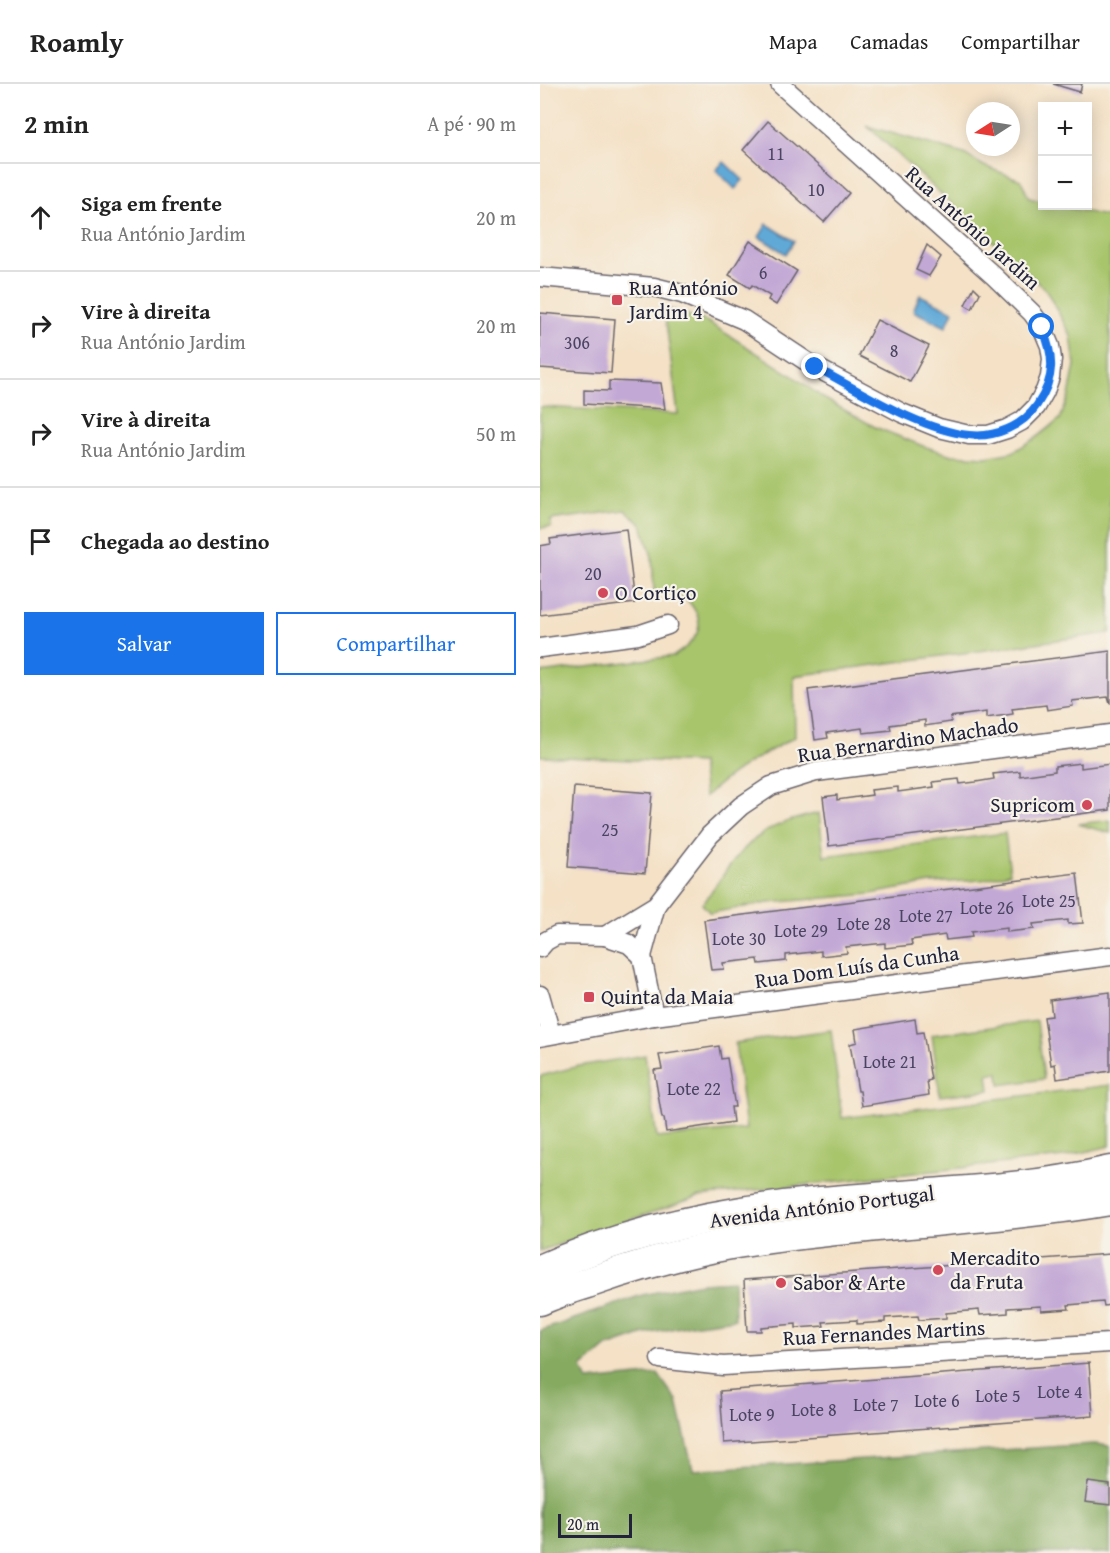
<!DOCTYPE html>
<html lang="pt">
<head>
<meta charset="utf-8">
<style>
  :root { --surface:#fff; --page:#f2f2f2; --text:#222; --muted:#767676; --line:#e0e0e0; --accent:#1a73e8 }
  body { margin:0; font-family:"Gentium Book Plus",serif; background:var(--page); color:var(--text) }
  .controls { position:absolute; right:18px; top:18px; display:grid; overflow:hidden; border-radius:0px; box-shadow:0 3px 15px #0003 }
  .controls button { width:54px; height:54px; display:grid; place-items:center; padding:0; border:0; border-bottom:2px solid var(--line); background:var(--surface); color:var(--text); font:30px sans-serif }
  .compass { position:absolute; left:426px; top:18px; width:54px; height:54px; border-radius:50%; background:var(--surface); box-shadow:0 3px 15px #0003; rotate:258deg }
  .scale { position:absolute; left:18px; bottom:15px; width:74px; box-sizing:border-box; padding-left:6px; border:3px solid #22223b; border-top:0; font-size:16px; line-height:21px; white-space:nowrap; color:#22223b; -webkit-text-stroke:4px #f7f3e8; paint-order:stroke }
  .stop { position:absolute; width:18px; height:18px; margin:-14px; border:4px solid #1a73e8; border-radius:50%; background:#fff }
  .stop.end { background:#1a73e8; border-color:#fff; box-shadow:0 2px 6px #0008 }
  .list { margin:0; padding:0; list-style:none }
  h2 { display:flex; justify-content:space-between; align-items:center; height:78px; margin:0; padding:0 24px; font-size:26px }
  h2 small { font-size:20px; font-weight:400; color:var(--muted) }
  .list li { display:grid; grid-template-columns:39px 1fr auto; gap:18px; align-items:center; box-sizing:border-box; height:108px; padding:0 24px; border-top:2px solid var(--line) }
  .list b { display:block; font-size:22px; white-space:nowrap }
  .list p { margin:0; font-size:20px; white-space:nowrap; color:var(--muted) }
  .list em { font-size:20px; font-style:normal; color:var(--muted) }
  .actions { display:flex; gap:12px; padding:18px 24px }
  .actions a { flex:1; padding:14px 0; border:2px solid var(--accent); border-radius:0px; text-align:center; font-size:21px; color:var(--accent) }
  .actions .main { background:var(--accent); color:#fff }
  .icon { flex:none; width:33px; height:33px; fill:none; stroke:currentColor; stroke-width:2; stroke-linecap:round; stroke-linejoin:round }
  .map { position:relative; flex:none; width:570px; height:1469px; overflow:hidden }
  header { display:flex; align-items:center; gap:36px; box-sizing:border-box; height:84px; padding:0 30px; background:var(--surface); border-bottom:2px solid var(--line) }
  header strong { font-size:28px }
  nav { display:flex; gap:33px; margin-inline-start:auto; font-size:21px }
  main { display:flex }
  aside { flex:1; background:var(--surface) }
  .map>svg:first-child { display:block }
  .green { fill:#a8c56c; stroke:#657454; stroke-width:1.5 }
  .forest { fill:#86aa60; stroke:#54664e; stroke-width:1.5 }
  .water { fill:#60a9d7; stroke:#416689; stroke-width:1.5 }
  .building { fill:#c2a8d5 }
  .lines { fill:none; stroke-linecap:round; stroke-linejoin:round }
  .minor-casing { stroke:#6c656c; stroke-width:21 }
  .primary-casing { stroke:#6c656c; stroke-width:33 }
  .minor { stroke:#fff; stroke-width:18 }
  .primary { stroke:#fff; stroke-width:30 }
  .route { stroke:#1a73e8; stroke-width:8 }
  .poi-dot { fill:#d1495b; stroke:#f7f3e8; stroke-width:2 }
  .labels { text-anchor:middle; stroke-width:4.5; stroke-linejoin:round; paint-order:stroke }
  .number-label { font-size:18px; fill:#4a4462 }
  .street-label { font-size:21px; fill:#22223b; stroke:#f7f3e8 }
  .poi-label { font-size:21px; fill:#22223b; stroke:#f7f3e8; text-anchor:start }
</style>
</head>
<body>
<header>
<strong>Roamly</strong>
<nav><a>Mapa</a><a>Camadas</a><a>Compartilhar</a></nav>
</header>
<main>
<aside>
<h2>2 min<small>A pé · 90 m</small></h2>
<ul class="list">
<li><svg class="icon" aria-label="ahead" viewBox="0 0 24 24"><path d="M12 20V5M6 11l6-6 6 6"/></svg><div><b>Siga em frente</b><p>Rua António Jardim</p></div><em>20 m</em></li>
<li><svg class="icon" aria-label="right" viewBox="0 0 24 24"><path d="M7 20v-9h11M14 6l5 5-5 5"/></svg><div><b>Vire à direita</b><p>Rua António Jardim</p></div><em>20 m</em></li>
<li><svg class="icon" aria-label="right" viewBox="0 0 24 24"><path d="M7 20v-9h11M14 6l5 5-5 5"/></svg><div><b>Vire à direita</b><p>Rua António Jardim</p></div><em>50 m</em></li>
<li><svg class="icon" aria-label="arrive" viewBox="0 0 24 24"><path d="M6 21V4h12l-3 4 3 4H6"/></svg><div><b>Chegada ao destino</b></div></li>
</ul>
<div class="actions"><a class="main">Salvar</a><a>Compartilhar</a></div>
</aside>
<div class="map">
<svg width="570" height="1469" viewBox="0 0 570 1469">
  <rect width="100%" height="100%" fill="#f7f3e8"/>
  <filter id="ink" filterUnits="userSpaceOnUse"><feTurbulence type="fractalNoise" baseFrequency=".0167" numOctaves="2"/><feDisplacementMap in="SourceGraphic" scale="12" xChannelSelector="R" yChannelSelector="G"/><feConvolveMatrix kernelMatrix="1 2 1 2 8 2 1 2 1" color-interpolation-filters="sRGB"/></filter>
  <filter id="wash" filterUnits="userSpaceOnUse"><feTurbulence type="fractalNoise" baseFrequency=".008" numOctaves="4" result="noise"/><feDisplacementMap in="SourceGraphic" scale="24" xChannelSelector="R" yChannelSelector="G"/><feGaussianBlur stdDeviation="1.35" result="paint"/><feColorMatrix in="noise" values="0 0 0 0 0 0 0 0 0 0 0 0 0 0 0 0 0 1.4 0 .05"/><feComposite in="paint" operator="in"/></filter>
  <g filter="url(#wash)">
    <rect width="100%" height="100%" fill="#f4e1c6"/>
    <!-- green -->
    <g class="green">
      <path d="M327,42L424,70L444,82L481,96L489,114L502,117V122H521L570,133V549L254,592L255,653C224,670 191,687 165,713L161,679L0,672V589L134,572C156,558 169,541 149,518C145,514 140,509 133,508C127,507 120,508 114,508L112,473L102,441L85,426L11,436V443L0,444V323L138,330L124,223L168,238L253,292L285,315L335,343L383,362L412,371L446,373L473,368L496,354L520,335L529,312L535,281L531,252L506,206Z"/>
      <path d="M279,729L284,772L465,749L470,789L442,796L391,799L331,810L228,819L170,829L162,820C180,797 197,766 222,750C239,738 259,734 279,729Z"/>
      <path d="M570,736V749L538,740Z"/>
      <path d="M497,937L504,995L460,1001L459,988L448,990L450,1006L400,1012L392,951Z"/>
      <path d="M291,946L302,1034L570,1001V1062L524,1073L160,1112L0,1167V992L39,982L105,971L117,1054L206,1045L195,959Z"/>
    </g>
    <!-- forest -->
    <path class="forest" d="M194,1197L195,1235L151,1241L102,1251L65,1264L42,1284L48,1297L118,1290L137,1317L153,1386L554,1360L570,1362V1469H0V1247L102,1211L161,1199Z"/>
    <!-- water -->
    <g class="water">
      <path d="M184,78L203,96L195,105L176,86Z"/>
      <path d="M227,140L254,157L246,170L219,153Z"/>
      <path d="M380,211L413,227L406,243L373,227Z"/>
    </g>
    <g id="blocks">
      <!-- building -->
      <g class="building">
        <path d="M513,0H542L540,8Z"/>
        <path d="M228,37L309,109L284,138L203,66Z"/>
        <path d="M210,157L257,187L236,221L228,216L230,212L212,201L210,204L189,191Z"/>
        <path d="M387,161L401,173L389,192L376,186Z"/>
        <path d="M434,203L440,209L432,225L425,221Z"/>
        <path d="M0,229L75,235L71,289L0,284Z"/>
        <path d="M337,236L389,262L370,298L319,272Z"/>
        <path d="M69,297L121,299L125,325L44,320V306L69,307Z"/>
        <path d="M86,445L95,519L0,531V462L11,460L10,455Z"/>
        <path d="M570,567V620L568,613L532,617L533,622L507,626L506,621L472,625L473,630L460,632L446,634V628L410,633L411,638L385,642V636L350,641L351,646L323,649L322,644L287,649L288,654L275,656L268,606Z"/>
        <path d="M541,679V684L570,680V726L289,762L283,713L297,711V716L332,711L331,706L358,703V708L394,703L393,698L419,695L420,700L436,698L454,695L453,690L480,687V692L515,687V682Z"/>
        <path d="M34,703L112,709L105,789L28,783Z"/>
        <path d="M537,789L543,839L528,840V836L493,840L494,845L467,848V844L431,848L432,853L406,856L405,851L371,856L372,861L345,864V859L306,863L307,869L281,872V867L246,871V877L219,880L218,875L183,879L184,885L171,886L164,836Z"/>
        <path d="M570,908V987L517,995L515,980L511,981L504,933L512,932L510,916Z"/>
        <path d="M375,935L377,949L383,948L391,996L387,997L389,1011L322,1022L320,1007H318L310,960L317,958L315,945Z"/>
        <path d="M179,962L181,975L187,974L195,1023H191L193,1038L126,1048L124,1034H122L114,986L122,985L119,971Z"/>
        <path d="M570,1170V1221L564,1222L563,1218L528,1221L529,1225L516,1226L501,1227V1222L468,1224V1229L440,1231L439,1226L406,1229V1234L379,1236L378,1232L345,1234V1238L317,1240V1236L283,1238L284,1242L256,1244V1240L221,1243V1247H207L204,1196Z"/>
        <path d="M549,1279L553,1332L184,1359L180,1307Z"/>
        <path d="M548,1398L570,1401V1421L545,1418Z"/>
      </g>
    </g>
  </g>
  <g filter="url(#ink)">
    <use href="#blocks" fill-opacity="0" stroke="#6c656c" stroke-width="1.5"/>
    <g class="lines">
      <!-- minor casing -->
      <g class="minor-casing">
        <g id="minor">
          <path d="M0,193L114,203L142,210L204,236L275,283L362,329L399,344L429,351H448L467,345L482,337L496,323L505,307L510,293L512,275L510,262L502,243L492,229L455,193L240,0"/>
          <path d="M0,564L98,551L128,541"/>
          <path d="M65,852L116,821L170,751L201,722L231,702L276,688L570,650"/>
          <path d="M0,864L6,857L17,851L65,852L89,860L102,872L114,932"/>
          <path d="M102,872L116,821"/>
          <path d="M0,911L11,950"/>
          <path d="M0,953L114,932L570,872"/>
          <path d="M120,1275L183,1282L570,1259"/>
        </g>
      </g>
      <!-- primary casing -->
      <g class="primary-casing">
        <g id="primary">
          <path d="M0,1186C88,1147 186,1127 281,1118C378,1109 476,1109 570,1087"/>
          <path d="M0,1216C15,1209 31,1204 47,1199C95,1182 145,1168 196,1159C320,1139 446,1137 570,1116"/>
        </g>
      </g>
      <!-- minor -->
      <use href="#minor" class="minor"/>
      <!-- primary -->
      <use href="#primary" class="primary"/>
    </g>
  </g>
  <g class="lines" filter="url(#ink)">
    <!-- route -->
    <path class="route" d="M275,283C319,306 380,346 429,351C455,354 483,342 497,321C516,293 514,272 502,243"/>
  </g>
  <!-- markers -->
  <g class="poi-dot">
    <rect x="71" y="210" width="12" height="12" rx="3"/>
    <circle cx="63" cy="509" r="6"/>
    <circle cx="547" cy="721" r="6"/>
    <rect x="43" y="907" width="12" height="12" rx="3"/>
    <circle cx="398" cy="1186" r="6"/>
    <circle cx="241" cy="1199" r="6"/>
  </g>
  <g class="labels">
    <!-- number labels -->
    <g class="number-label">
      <text x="236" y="76">11</text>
      <text x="276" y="112">10</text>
      <text x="223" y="195">6</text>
      <text x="37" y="265">306</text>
      <text x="354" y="273">8</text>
      <text x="53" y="496">20</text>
      <text x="70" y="752">25</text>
      <text x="509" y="823">Lote 25</text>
      <text x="447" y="830">Lote 26</text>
      <text x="386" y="838">Lote 27</text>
      <text x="324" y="846">Lote 28</text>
      <text x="261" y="853">Lote 29</text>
      <text x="199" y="861">Lote 30</text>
      <text x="350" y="984">Lote 21</text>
      <text x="154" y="1011">Lote 22</text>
      <text x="520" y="1314">Lote 4</text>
      <text x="458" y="1318">Lote 5</text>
      <text x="397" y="1323">Lote 6</text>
      <text x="336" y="1327">Lote 7</text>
      <text x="274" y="1332">Lote 8</text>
      <text x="212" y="1337">Lote 9</text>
    </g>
    <!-- street labels -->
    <g class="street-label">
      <text transform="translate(433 144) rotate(42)" y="7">Rua António Jardim</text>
      <text transform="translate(368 656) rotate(-8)" y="7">Rua Bernardino Machado</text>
      <text transform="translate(317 883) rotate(-8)" y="7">Rua Dom Luís da Cunha</text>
      <text transform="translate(282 1123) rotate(-7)" y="7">Avenida António Portugal</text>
      <text transform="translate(344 1249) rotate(-3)" y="7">Rua Fernandes Martins</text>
    </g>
    <!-- poi labels -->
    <g class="poi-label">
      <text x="89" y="211">Rua António<tspan x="89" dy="24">Jardim 4</tspan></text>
      <text x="75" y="516">O Cortiço</text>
      <text x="535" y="728" text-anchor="end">Supricom</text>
      <text x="61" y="920">Quinta da Maia</text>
      <text x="410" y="1181">Mercadito<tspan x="410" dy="24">da Fruta</tspan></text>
      <text x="253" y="1206">Sabor &amp; Arte</text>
    </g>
  </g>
</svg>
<div class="controls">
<button>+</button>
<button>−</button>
</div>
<svg class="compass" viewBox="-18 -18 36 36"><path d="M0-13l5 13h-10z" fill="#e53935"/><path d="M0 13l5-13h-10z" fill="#767676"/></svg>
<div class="scale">20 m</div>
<div class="stop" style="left:502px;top:243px"></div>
<div class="stop end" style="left:275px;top:283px"></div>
</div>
</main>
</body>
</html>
